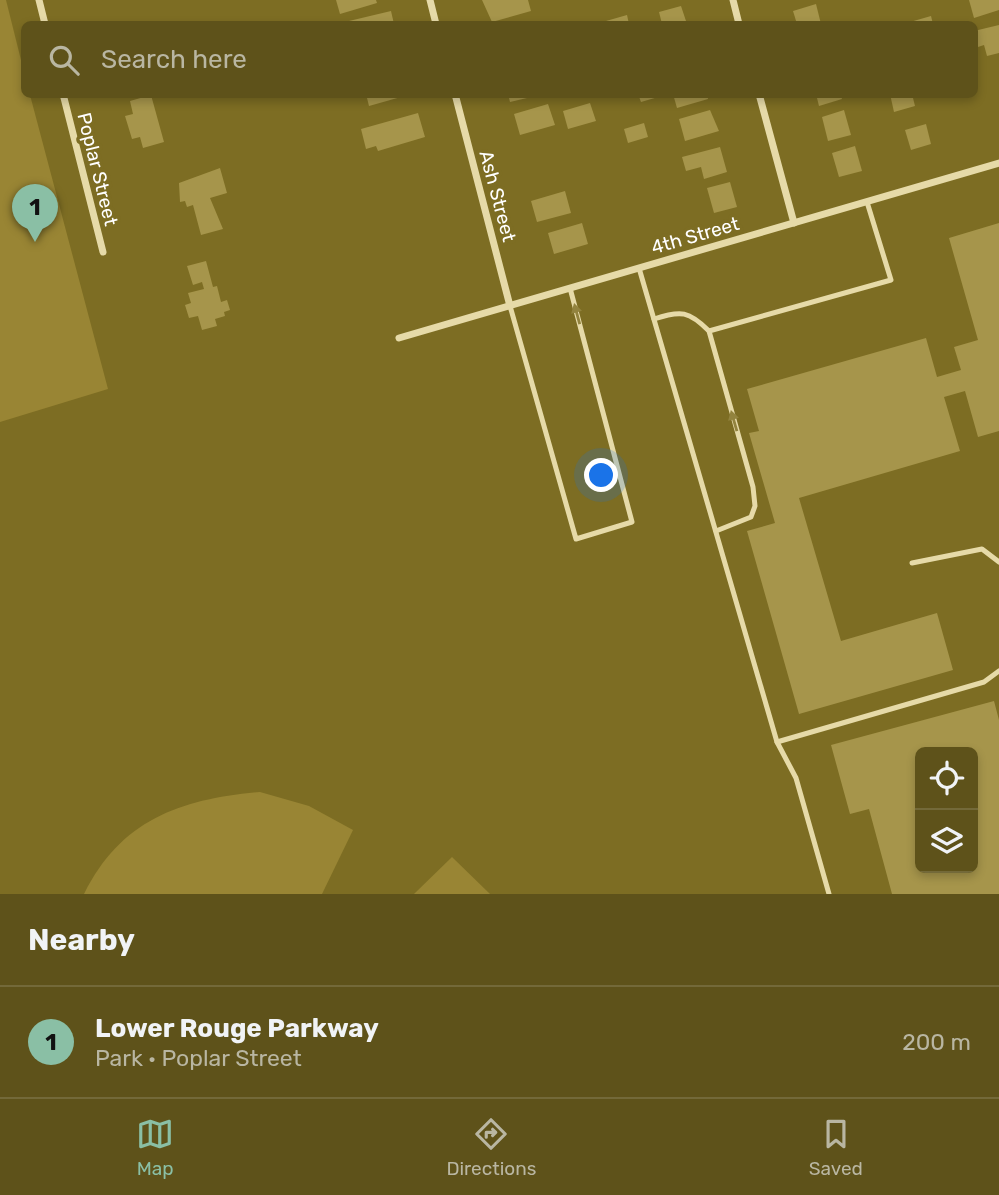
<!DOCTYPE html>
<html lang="en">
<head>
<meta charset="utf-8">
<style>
  :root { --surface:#5e521a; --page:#675c27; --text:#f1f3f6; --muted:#b9b6a2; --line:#736939; --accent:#8abfa5 }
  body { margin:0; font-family:Rubik,sans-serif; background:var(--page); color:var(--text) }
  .controls { position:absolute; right:21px; bottom:21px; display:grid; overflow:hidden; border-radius:10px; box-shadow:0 4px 10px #0003 }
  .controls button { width:63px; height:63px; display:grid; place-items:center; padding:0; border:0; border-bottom:2px solid var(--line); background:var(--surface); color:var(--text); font:35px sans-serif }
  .you { position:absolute; left:602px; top:476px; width:24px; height:24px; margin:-18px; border:5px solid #fff; border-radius:50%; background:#1a73e8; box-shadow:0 0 0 10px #1a73e833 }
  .badge { display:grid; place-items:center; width:46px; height:46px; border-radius:50%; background:var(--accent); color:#111; font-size:23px; font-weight:700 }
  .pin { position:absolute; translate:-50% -58px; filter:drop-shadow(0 2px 4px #0008) }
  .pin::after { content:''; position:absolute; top:37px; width:24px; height:21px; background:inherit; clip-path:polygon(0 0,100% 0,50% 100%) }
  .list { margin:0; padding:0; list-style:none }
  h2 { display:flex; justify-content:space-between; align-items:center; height:91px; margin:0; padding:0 28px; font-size:30px }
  h2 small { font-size:23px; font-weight:400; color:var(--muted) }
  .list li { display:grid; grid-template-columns:46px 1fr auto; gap:21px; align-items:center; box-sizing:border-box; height:112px; padding:0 28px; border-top:2px solid var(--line) }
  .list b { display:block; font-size:26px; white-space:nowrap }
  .list p { margin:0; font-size:23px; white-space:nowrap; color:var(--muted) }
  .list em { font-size:23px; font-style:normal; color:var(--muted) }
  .icon { flex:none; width:38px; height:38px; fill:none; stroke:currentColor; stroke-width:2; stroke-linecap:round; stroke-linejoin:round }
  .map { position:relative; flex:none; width:999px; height:894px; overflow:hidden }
  .search { position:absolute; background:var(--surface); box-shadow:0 4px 10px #0003; left:21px; right:21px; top:21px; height:77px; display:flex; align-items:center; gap:18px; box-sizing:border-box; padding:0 24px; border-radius:10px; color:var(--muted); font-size:26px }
  .sheet { height:203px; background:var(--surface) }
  nav { display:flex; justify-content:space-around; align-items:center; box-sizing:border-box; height:98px; border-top:2px solid var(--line); background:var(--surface); font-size:19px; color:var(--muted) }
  nav a { display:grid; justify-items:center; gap:4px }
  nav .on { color:var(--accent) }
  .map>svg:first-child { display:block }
  .green { fill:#998534 }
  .building { fill:#a6954b; fill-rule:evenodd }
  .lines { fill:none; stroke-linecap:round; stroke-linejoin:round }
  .lane { stroke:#e6daa8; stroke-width:5 }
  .street { stroke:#e6daa8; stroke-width:7 }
  .oneway { fill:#92833e }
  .labels { text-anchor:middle; stroke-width:7; stroke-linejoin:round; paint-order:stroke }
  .street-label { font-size:19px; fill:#fff; stroke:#7d6d23 }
</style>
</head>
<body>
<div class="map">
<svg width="999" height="894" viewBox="0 0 999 894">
  <rect width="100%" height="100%" fill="#7d6d23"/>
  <!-- green -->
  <g class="green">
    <path d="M0,0H6L24,72V94L30,95L108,389L0,422Z"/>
    <path d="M260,792L309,806L353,830L322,894H84C121,819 182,799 260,792Z"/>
    <path d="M452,857L490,894H414Z"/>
  </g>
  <!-- building -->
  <g class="building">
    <path d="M336,0H376L377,3L340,14Z"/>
    <path d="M482,0H528L531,11L492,22Z"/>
    <path d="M969,0H999V10L974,18Z"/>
    <path d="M816,4L821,24H797L793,11Z"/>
    <path d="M681,6L687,24H662L659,12Z"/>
    <path d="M391,11L394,24H350L349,21Z"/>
    <path d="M627,15L629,24H607L606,21Z"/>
    <path d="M931,16L933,24H911L910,22Z"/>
    <path d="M999,25V53L987,56L984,45L975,48L974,31Z"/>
    <path d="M366,94H408V95L369,106Z"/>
    <path d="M508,94H526L527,98L510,102Z"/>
    <path d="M638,94H665V95L641,102Z"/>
    <path d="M673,94H707L708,99L677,108Z"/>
    <path d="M816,94H840L842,99L819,106Z"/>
    <path d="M890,94H912L915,106L894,112Z"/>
    <path d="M151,95L164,142L143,148L140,137L132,139L125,116L133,114L130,101Z"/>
    <path d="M590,103L596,121L568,129L563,111Z"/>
    <path d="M548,104L555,125L520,135L514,114Z"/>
    <path d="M710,110L719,131L685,141L679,119Z"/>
    <path d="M844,110L851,135L828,141L822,117Z"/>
    <path d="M418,113L425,137L378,151L376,146L366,149L361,129Z"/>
    <path d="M644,123L648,137L628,143L624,129Z"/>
    <path d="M926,124L931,144L911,150L905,130Z"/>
    <path d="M855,146L862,171L839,177L832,153Z"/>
    <path d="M720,147L727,172L704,179L701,167L686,171L682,157Z"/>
    <path d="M220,168L227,193L210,198L223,229L201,235L193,205L187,207L185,201L180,202L179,183Z"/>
    <path d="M730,182L737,207L714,213L707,188Z"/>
    <path d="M565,191L571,213L537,222L531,201Z"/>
    <path d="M582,223L588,244L554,254L548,233Z"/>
    <path d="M999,223V431L978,437L965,391L944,397L960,451L799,498L841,641L937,613L953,670L799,714L747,531L775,523L749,433L759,431L747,389L926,338L937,377L961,370L954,347L978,340L949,238Z"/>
    <path d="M206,261L213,287L217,286L221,302L227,300L230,310L224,312L225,316L215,319L217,326L202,330L198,316L189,318L185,305L191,303L188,293L204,289L202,282L193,285L187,266Z"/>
    <path d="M994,701L999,720V894H892L869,809L850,814L831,745ZM920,752H973V868H920Z"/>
  </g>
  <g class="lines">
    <!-- lane -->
    <g class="lane">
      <path d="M639,268L777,742L796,778L829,894"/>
      <path d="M510,306L576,539L632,522L570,288"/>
      <path d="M654,319C681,310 689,311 709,331L753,487L755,506L751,517L716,531"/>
      <path d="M709,331L891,280L867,202"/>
      <path d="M912,563L982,549L999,562"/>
      <path d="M777,742L984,682L999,671"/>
    </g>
    <!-- street -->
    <g class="street">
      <path d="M39,0L45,24"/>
      <path d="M430,0L436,24"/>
      <path d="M733,0L739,24"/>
      <path d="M63,94L103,252"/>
      <path d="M455,94L510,306"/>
      <path d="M759,94L794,223"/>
      <path d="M399,338L999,163"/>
    </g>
  </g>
  <!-- one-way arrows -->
  <defs><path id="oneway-solid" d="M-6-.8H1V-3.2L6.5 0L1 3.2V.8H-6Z" transform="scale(1.75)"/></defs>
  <g class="oneway">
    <use href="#oneway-solid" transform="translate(577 314) rotate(-105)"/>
    <use href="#oneway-solid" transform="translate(734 421) rotate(-106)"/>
  </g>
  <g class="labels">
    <!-- street labels -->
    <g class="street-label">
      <text transform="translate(98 169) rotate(76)" y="7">Poplar Street</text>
      <text transform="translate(498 196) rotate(75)" y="7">Ash Street</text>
      <text transform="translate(695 235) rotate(-16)" y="7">4th Street</text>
    </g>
  </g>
</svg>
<div class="controls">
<button><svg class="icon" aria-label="locate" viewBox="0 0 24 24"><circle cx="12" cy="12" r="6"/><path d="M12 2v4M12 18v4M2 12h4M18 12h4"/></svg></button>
<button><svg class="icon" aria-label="layers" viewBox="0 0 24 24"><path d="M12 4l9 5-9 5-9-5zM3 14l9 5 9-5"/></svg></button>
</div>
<div class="you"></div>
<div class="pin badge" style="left:35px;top:242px">1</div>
<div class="search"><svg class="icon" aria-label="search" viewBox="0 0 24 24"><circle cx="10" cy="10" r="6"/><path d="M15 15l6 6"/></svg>Search here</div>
</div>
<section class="sheet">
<h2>Nearby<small></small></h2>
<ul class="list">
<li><span class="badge">1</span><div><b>Lower Rouge Parkway</b><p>Park · Poplar Street</p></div><em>200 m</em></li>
</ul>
</section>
<nav>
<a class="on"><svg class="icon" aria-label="map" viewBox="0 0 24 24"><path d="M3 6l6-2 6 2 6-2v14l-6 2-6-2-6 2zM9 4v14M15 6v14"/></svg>Map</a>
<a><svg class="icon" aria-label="directions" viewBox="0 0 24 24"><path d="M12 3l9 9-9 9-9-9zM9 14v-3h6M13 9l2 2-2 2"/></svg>Directions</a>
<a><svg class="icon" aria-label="saved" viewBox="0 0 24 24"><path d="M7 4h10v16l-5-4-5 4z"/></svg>Saved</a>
</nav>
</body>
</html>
